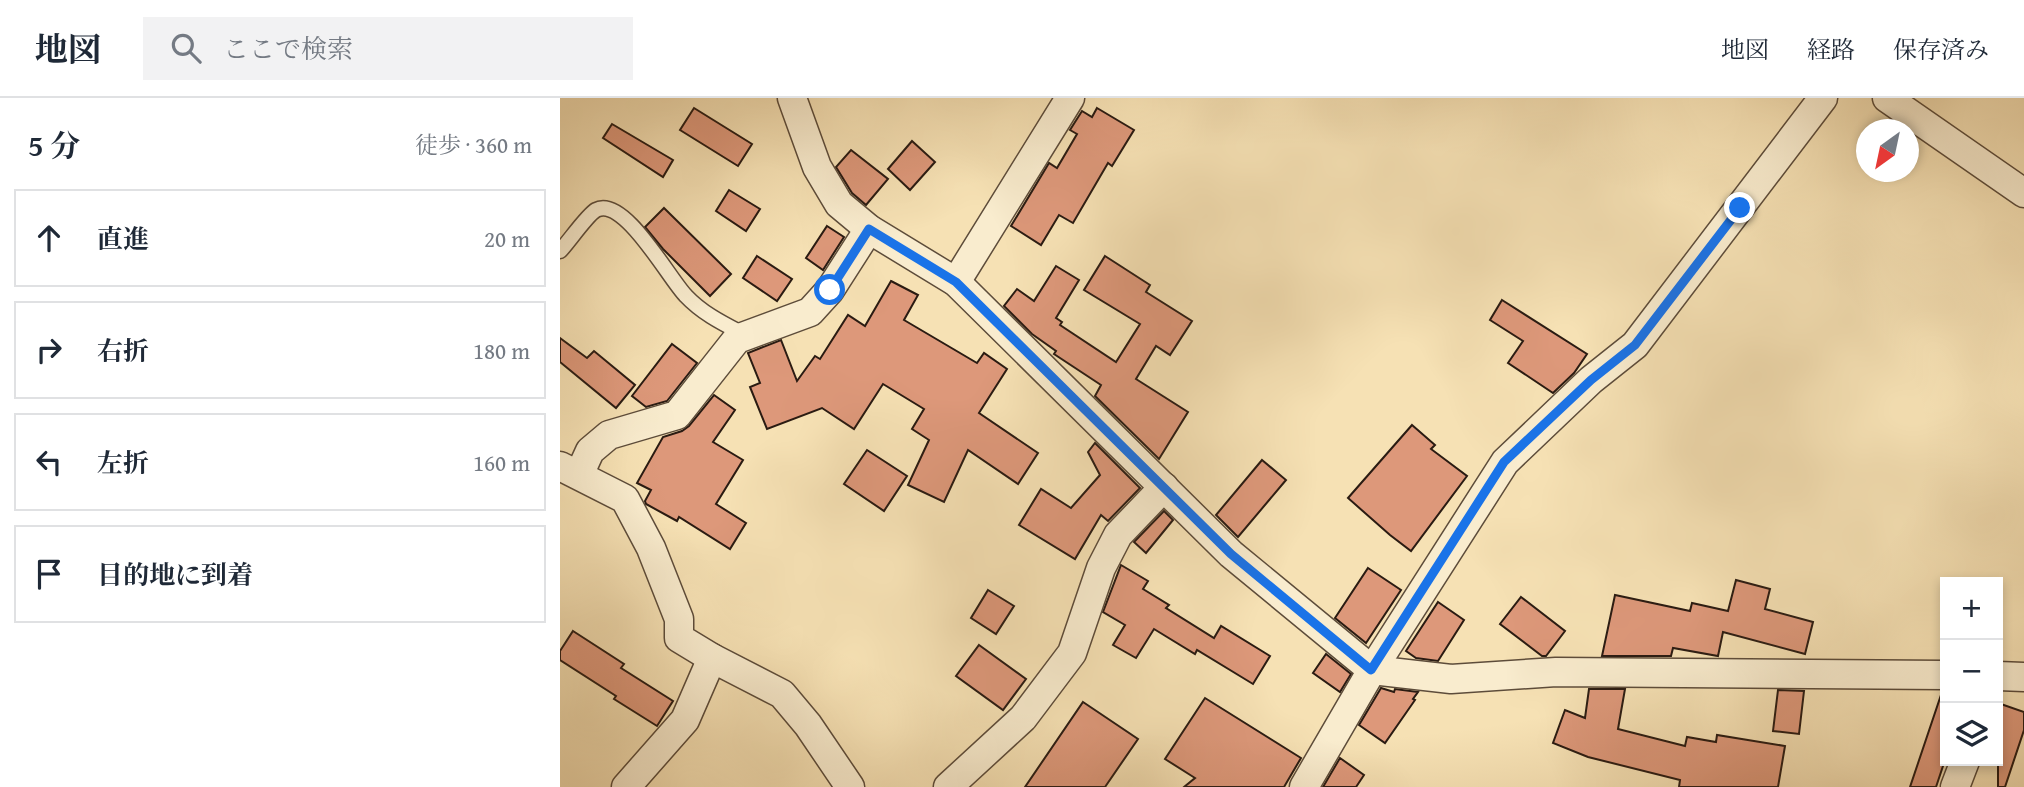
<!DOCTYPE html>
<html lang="ja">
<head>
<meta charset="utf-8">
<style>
  :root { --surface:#fff; --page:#f2f2f3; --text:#1f2937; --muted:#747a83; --line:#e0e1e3 }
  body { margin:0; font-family:"Gentium Book Plus","Noto Serif JP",serif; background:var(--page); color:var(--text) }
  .controls { position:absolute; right:21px; bottom:21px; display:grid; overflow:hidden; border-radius:0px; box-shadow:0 4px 10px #0003 }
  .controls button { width:63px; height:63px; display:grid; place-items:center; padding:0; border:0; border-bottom:2px solid var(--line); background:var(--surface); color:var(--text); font:35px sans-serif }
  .compass { position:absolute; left:1296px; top:21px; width:63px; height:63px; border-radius:50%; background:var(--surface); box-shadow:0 4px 10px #0003; rotate:213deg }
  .stop { position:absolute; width:21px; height:21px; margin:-16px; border:5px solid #1a73e8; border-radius:50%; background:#fff }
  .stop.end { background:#1a73e8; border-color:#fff; box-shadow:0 2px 7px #0008 }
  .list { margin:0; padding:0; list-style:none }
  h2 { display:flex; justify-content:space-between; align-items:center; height:91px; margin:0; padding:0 28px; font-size:30px }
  h2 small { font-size:23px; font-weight:400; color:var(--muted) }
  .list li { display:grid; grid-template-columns:46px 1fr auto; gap:21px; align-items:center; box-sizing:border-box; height:98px; margin:0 14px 14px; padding:0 14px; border:2px solid var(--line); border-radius:0px }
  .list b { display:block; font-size:26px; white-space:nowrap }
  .list em { font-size:23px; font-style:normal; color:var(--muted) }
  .icon { flex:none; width:38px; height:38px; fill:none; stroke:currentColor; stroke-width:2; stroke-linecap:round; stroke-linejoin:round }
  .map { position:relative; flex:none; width:1464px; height:689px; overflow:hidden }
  header { display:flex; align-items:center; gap:42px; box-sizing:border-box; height:98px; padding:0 35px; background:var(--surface); border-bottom:2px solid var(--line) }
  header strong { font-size:33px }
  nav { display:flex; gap:38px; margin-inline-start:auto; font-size:24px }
  .search { width:490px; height:63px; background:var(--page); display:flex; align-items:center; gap:18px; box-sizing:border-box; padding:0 24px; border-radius:0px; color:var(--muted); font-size:26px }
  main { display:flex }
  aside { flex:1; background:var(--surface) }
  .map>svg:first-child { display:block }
  .building { fill:#dd987a; stroke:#2a1b12; stroke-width:2 }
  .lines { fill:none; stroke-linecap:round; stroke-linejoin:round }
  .service-casing { stroke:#5d4c3a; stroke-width:17 }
  .minor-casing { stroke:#5d4c3a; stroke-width:31 }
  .service { stroke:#f9ecce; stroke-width:14 }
  .minor { stroke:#f9ecce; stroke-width:28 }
  .route { stroke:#1a73e8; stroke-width:9 }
</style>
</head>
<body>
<header>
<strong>地図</strong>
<div class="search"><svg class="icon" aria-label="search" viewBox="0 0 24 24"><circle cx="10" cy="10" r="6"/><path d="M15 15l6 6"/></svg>ここで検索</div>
<nav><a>地図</a><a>経路</a><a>保存済み</a></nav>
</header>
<main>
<aside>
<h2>5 分<small>徒歩 · 360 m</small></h2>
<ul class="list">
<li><svg class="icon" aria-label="ahead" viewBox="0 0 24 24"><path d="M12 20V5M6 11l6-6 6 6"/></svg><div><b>直進</b></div><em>20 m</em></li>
<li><svg class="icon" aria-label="right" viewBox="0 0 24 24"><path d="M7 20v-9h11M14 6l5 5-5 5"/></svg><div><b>右折</b></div><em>180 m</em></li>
<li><svg class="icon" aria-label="left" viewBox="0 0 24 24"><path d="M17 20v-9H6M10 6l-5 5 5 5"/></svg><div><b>左折</b></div><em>160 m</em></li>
<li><svg class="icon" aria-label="arrive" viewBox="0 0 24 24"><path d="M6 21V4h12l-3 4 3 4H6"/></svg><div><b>目的地に到着</b></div></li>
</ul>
</aside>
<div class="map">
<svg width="1464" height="689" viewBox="0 0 1464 689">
  <rect width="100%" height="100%" fill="#f6e1b4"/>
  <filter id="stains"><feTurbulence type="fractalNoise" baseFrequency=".00286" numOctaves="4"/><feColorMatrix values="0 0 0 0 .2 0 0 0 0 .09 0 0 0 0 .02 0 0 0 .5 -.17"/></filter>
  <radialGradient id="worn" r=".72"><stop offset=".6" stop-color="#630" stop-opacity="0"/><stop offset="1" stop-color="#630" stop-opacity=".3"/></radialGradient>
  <!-- building -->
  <g class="building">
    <path d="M134,10L192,46L178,68L120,32Z"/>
    <path d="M537,10L574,32L552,68L548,65L513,125L499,117L481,147L451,128L489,65L497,70L517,36L510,32L522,13L532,19Z"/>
    <path d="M52,26L113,62L103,79L43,40Z"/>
    <path d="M352,43L375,64L350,92L328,71Z"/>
    <path d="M291,52L328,81L306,107L292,95L276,69Z"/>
    <path d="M169,92L200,111L186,133L156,113Z"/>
    <path d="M104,110L171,176L150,198L103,151L85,129Z"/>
    <path d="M267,128L284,139L263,172L246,160Z"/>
    <path d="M197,158L232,181L217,203L183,180Z"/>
    <path d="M545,158L590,187L586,194L632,223L610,257L596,248L576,281L628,314L599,361L535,298L541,287L494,256L496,253L472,236L444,208L457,191L474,203L496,168L519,182L496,220L502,224L500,227L556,264L580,226L524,192Z"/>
    <path d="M331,183L358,197L344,222L417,265L424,255L447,271L419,315L478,355L458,386L408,352L384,404L348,387L369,342L352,331L364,311L323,286L294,331L262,310L207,331L190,289L200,285L188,255L221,242L237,283L255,258L260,261L288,217L305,228Z"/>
    <path d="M942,202L1027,256L1014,275L993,295L948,265L963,243L930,222Z"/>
    <path d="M0,240L27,260L34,253L75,287L56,310L0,264Z"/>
    <path d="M112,246L137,265L107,303L86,309L72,298Z"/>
    <path d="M154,297L175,312L153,344L183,362L156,406L186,425L170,451L119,419L117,423L86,406L85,403L91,392L77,385L103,339L122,333L129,328Z"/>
    <path d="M852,327L875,347L871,351L907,378L851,453L830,437L788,400Z"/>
    <path d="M535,345L580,390L548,423L541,417L515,461L459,427L481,391L511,410L540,377L528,354Z"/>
    <path d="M307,352L347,378L324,413L284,386Z"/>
    <path d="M702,362L726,382L678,439L656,417Z"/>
    <path d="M604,413L613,422L586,455L574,444Z"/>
    <path d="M561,467L588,483L583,491L609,507L606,510L654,540L661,528L710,558L693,586L637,552L635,556L594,531L576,560L553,547L565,527L543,514Z"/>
    <path d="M808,470L841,492L806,545L775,520Z"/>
    <path d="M1176,482L1210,491L1205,511L1253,524L1245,556L1163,534L1158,558L1113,550L1111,558H1042L1055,497L1130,513L1132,505L1168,513Z"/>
    <path d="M428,492L454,508L436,536L411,520Z"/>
    <path d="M961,499L1005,533L986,558H982L940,526Z"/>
    <path d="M878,504L904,522L878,563L856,560L846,553Z"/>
    <path d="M13,533L64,566L61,570L113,603L97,628L54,601L56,598L0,562V553Z"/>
    <path d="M419,547L466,581L443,612L396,578Z"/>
    <path d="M766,556L791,576L780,594L753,575Z"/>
    <path d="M821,590L834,594L835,591L858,594L853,601L855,602L825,645L799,627Z"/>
    <path d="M1029,591H1065L1058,631L1125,648L1127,639L1156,644L1157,637L1225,648L1218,689H1119L1120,682L1028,659L993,645L1005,612L1025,620Z"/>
    <path d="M1218,592L1244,593L1239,636L1213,633Z"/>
    <path d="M1382,594L1385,595V662L1376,689H1350Z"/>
    <path d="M645,600L741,660L724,689H624L635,680L605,661Z"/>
    <path d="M523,604L578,641L545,689H465Z"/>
    <path d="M1438,605L1464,614V632L1445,689H1438Z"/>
    <path d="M780,660L804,677L796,689H763Z"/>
  </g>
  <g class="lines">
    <!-- service casing -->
    <g class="service-casing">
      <path id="service" d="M0,153C8,145 27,117 36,112C64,97 109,181 126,198C143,216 164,226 185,237"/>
    </g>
    <!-- minor casing -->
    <g class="minor-casing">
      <g id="minor">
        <path d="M232,0L257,69L279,106L309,131L396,184L671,456L812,572L891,581L996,574L1385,577"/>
        <path d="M1327,0L1464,95"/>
        <path d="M396,184L510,0"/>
        <path d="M0,368L65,401L91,450L119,521V540L152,560L222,596L248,627L290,689"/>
        <path d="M19,377L30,353L49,337L117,317L177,241L250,214L270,192L309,131"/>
        <path d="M1438,578L1464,579"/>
        <path d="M66,689L125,622L152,560"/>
        <path d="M388,689L463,620L512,555L541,470L558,437L604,389"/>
        <path d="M744,689L812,572L945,364L1031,282L1075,247L1263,0"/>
        <path d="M1395,689L1405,663"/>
      </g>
    </g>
    <!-- service -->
    <use href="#service" class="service"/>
    <!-- minor -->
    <use href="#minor" class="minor"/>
  </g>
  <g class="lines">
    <!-- route -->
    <path class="route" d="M270,192L309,131L396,184L671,456L811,572L944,364L1031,282L1075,247L1180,110"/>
  </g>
  <rect width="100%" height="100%" filter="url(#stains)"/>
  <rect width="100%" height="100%" fill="url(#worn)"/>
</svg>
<div class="controls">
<button>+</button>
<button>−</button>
<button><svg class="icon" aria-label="layers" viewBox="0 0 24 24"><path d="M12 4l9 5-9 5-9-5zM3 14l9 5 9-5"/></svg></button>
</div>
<svg class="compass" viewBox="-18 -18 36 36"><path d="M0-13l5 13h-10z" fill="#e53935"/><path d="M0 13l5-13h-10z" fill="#747a83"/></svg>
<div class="stop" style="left:270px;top:192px"></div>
<div class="stop end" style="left:1180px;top:110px"></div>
</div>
</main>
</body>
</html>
